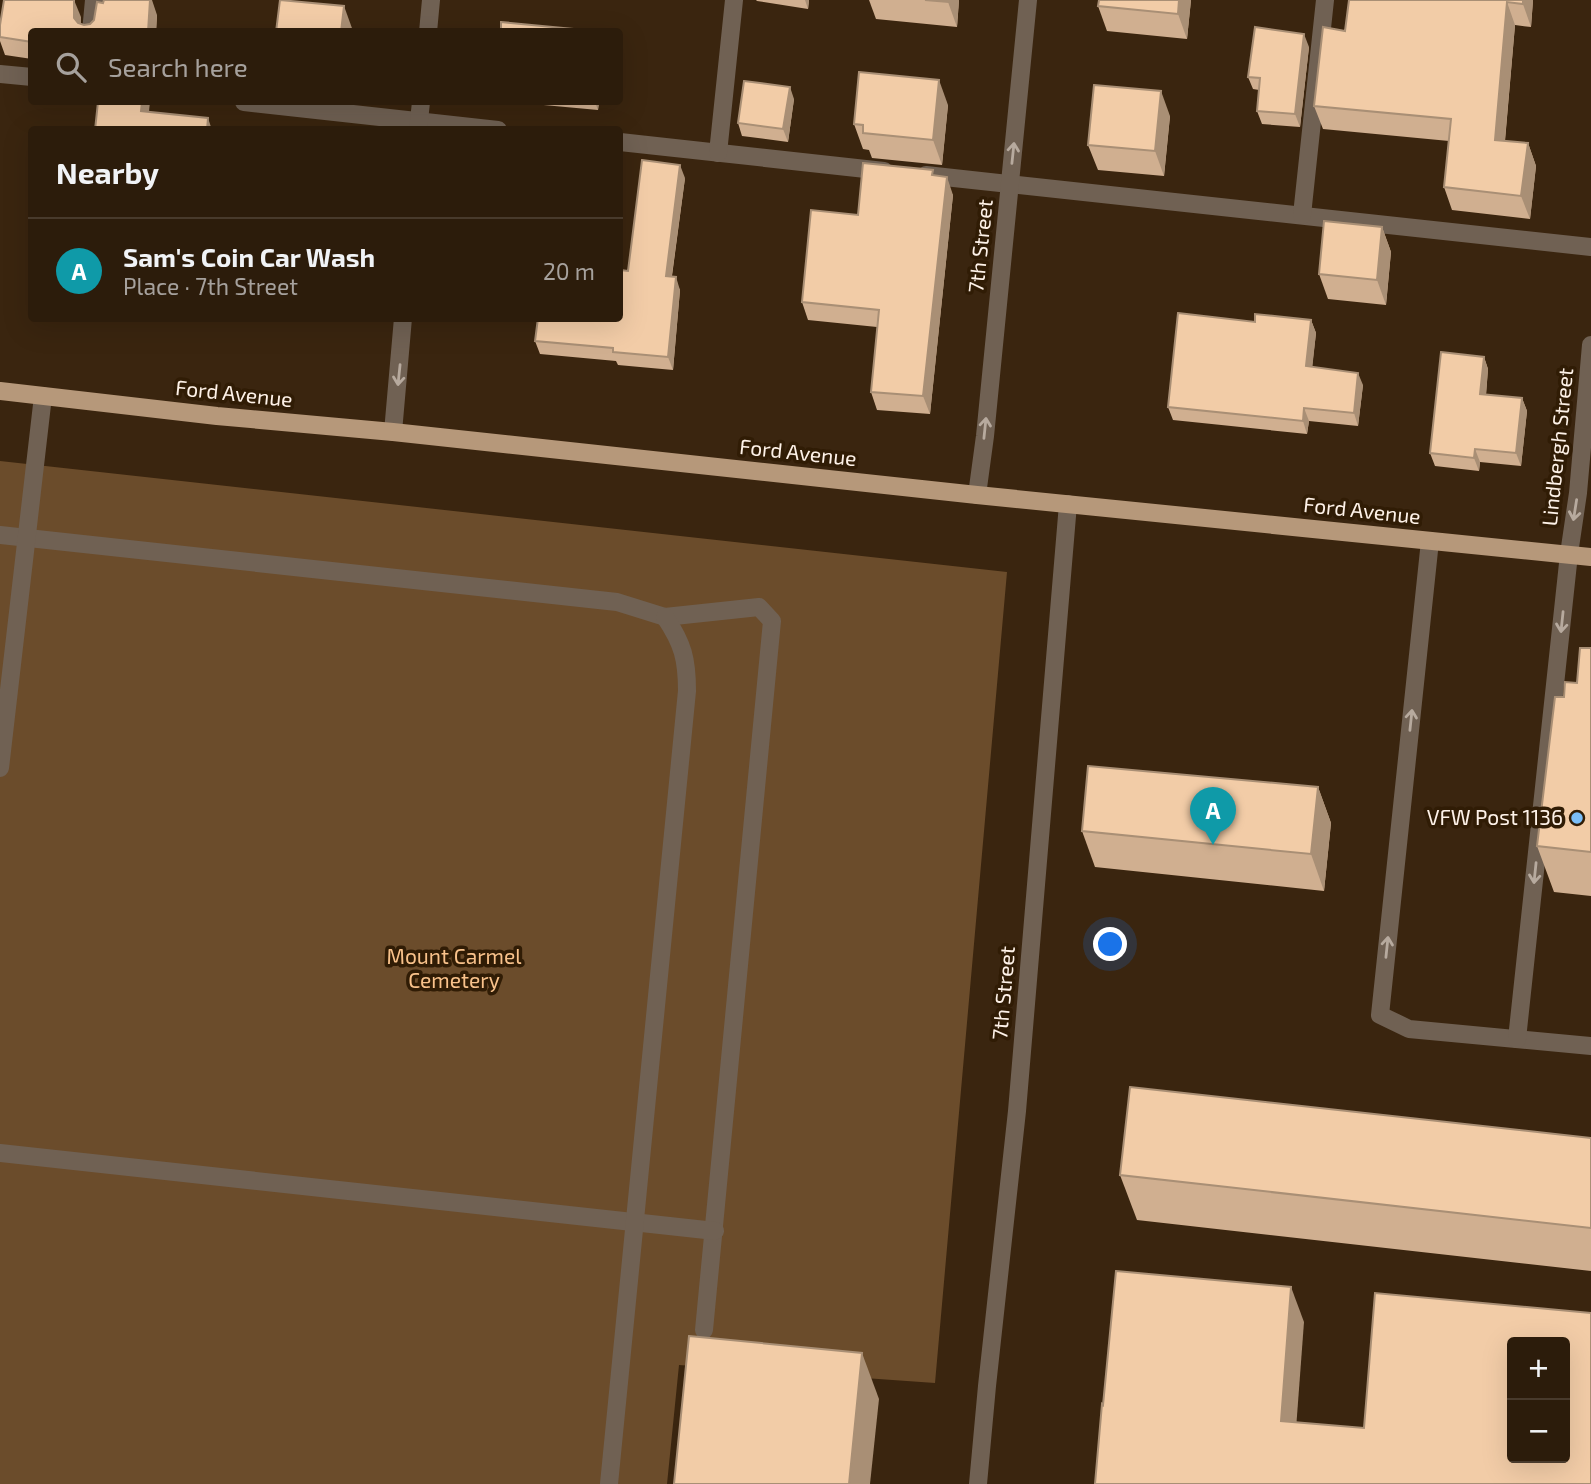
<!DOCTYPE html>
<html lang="en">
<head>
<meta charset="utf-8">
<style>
  :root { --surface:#2c1c0b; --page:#342514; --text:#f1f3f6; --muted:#a6a19d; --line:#483a2c; --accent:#d93025 }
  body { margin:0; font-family:"Exo 2",sans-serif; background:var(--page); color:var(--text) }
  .controls { position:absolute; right:21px; bottom:21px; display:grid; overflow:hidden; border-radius:7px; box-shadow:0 7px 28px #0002 }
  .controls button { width:63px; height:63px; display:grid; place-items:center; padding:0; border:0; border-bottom:2px solid var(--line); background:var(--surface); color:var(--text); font:35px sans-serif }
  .you { position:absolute; left:1111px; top:945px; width:24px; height:24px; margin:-18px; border:5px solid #fff; border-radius:50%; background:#1a73e8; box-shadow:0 0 0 10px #1a73e833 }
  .badge { display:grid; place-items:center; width:46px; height:46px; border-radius:50%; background:var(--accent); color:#fff; font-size:23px; font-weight:700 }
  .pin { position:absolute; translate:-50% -58px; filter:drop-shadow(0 2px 4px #0008) }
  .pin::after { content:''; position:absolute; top:37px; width:24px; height:21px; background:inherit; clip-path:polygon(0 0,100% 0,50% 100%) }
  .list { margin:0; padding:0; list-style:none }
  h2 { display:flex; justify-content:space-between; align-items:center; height:91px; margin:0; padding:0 28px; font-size:30px }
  h2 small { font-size:23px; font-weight:400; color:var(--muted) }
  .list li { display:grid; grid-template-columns:46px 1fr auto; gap:21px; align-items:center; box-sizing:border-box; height:105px; padding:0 28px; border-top:2px solid var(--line) }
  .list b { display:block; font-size:26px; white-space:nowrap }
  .list p { margin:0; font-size:23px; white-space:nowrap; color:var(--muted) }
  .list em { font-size:23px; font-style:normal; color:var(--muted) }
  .icon { flex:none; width:38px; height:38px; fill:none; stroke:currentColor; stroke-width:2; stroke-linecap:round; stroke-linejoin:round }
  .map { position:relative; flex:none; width:1591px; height:1484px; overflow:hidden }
  .search { position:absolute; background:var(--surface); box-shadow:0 7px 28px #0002; left:28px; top:28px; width:595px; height:77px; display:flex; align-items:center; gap:18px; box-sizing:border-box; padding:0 24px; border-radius:7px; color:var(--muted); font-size:26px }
  .panel { position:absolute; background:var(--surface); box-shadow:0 7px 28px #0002; left:28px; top:126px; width:595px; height:196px; border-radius:7px }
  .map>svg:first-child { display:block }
  .green { fill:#6b4c2b }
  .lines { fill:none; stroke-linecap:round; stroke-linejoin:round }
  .minor { stroke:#706153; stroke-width:18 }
  .major { stroke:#b6987a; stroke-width:18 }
  .wall { fill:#d0af90 }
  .shaded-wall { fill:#a98f75 }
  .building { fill:#f2cca7; stroke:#a98f75; stroke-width:2; fill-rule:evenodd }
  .oneway { stroke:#b7aa9e }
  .poi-dot { fill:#7bbef8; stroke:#301c05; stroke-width:2.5 }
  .labels { text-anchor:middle; stroke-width:7; stroke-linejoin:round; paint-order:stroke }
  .street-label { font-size:21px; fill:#fef2e8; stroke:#301c05 }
  .poi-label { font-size:21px; fill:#fef2e8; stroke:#301c05; text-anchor:end }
  .park-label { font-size:21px; fill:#f9c28b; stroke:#301c05 }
</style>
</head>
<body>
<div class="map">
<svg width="1591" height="1484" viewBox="0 0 1591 1484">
  <rect width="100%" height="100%" fill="#3a250f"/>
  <!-- green -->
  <path class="green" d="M0,461L1007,572L935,1383L679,1365L667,1484H0Z"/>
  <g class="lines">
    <!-- minor -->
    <g class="minor">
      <path d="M91,32L94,0"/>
      <path d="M428,32L431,0"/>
      <path d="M0,74L32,77"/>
      <path d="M244,102L498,130"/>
      <path d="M418,130L421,102"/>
      <path d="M620,142L884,171"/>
      <path d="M718,153L734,0"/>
      <path d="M926,175L1591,247"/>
      <path d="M1302,215L1325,0"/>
      <path d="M393,432L403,318"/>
      <path d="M977,495L985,436L1028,0"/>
      <path d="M0,535L617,602L665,617L759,607L772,621L704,1330"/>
      <path d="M1430,541L1380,1015L1409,1029L1591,1046"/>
      <path d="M0,768L43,396"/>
      <path d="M1517,1039L1569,554L1578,493L1591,345"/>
      <path d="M0,1153L715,1231"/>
      <path d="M609,1484L687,691C687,659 683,644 665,617"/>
      <path d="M978,1484L987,1386L1017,1111L1068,504"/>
    </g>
    <!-- major -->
    <path class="major" d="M0,391L217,416L393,432L977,495L1591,557"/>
  </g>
  <!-- wall -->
  <g class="wall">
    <path d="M756,0H809L808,9L757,1Z"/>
    <path d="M869,0H959L957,27L876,19Z"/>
    <path d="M1099,0H1191L1187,39L1107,31L1098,6Z"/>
    <path d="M1349,0H1533L1531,27L1515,25L1505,141L1528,143L1536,166L1530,219L1452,210L1444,187L1449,141L1323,129L1314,106L1345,31Z"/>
    <path d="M157,15L156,32H32V59L5,55L0,41V25L81,17V24L84,25Z"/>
    <path d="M1309,47L1300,127L1262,124L1257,111L1259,90L1253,89L1248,77Z"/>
    <path d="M794,99L788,142L742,136L738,123Z"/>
    <path d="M511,102H599L598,110Z"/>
    <path d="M948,105L942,165L872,158L869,150L863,149L854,124Z"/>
    <path d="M1170,116L1164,176L1098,170L1088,145Z"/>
    <path d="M935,176L953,195L930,414L877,410L871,392L877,327L808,320L802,302L858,215Z"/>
    <path d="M685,178L672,276L680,290L673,370L618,365L616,361L540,354L535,341L628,271Z"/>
    <path d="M1382,227L1391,252L1386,305L1328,299L1319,274Z"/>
    <path d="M1311,320L1316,333L1312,367L1363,385L1358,426L1309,421L1307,434L1173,420L1168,407L1255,322Z"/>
    <path d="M1484,357L1488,369L1486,395L1522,398L1527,411L1521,466L1480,462L1479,471L1435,466L1430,453Z"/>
    <path d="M1591,648V896L1554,892L1537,846L1564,697L1577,683Z"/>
    <path d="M1318,787L1331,823L1324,891L1095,867L1082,831Z"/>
    <path d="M1591,1138V1271L1137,1220L1120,1175Z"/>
  </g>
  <!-- shaded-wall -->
  <g class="shaded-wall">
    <path d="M74,0L81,17V32L74,18Z"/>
    <path d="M150,0H152L157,15L156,32H148Z"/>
    <path d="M805,0H809L808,9Z"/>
    <path d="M948,0H959L957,27L948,2Z"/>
    <path d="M1179,0H1191L1187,39L1178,14Z"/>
    <path d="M1523,0H1533L1531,27L1523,4Z"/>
    <path d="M1507,2L1515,25L1503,162L1495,140Z"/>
    <path d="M344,6L353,31L341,32Z"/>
    <path d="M1304,34L1309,47L1300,127L1295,114Z"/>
    <path d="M939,80L948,105L942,165L933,140Z"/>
    <path d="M790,87L794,99L788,142L783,129Z"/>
    <path d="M1161,91L1170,116L1164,176L1155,151Z"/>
    <path d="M142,102H150L147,129L141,111Z"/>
    <path d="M595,102H599L598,110Z"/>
    <path d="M208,118L212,130H207Z"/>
    <path d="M1528,143L1536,166L1530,219L1521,196Z"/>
    <path d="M680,165L685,178L670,289L666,276Z"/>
    <path d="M947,177L953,195L930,414L923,396Z"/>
    <path d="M1382,227L1391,252L1386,305L1377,280Z"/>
    <path d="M676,277L680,290L673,370L668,357Z"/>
    <path d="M1311,320L1316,333L1311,379L1306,366Z"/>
    <path d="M1484,357L1488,369L1485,407L1480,394Z"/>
    <path d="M1358,373L1363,385L1358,426L1354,413Z"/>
    <path d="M1522,398L1527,411L1521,466L1516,453Z"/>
    <path d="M1304,408L1309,421L1307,434L1303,421Z"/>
    <path d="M1475,449L1480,462L1479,471L1474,458Z"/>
    <path d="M1318,787L1331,823L1324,891L1311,854Z"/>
    <path d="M1291,1287L1304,1322L1294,1456L1281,1421Z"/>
    <path d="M862,1353L879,1399L870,1484H849Z"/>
  </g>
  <!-- building -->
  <g class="building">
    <path d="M4,0H74V18L78,23L84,25L90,24L94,20L97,2L103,3L104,0H150L148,32H32V42L0,37V25Z"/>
    <path d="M280,0L344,6L341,32H276Z"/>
    <path d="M925,0H948V2Z"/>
    <path d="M1099,0H1179L1178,14L1098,6Z"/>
    <path d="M1349,0H1523V4L1507,2L1495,140L1528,143L1521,196L1444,187L1451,119L1314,106L1323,27L1345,31Z"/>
    <path d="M501,22L594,31V32H501Z"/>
    <path d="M1255,27L1304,34L1295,114L1257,111L1260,78L1248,77Z"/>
    <path d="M859,72L939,80L933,140L863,133V125L854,124Z"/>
    <path d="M744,81L790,87L783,129L738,123Z"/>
    <path d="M1094,85L1161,91L1155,151L1088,145Z"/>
    <path d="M98,102H142L141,111L208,118L207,130H95Z"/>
    <path d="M642,160L680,165L666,276L676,277L668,357L613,352V348L535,341L538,318H620V270L628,271Z"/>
    <path d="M863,163L933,170L932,175L947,177L923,396L871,392L879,310L802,302L811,210L858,215Z"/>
    <path d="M1324,221L1382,227L1377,280L1319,274Z"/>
    <path d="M1178,313L1255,322V314L1311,320L1306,366L1358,373L1354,413L1304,408L1303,421L1168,407Z"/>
    <path d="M1441,352L1484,357L1480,394L1522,398L1516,453L1475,449L1474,458L1430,453Z"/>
    <path d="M1580,648H1591V852L1537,846L1555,697H1564L1565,682L1577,683Z"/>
    <path d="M1088,766L1318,787L1311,854L1082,831Z"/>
    <path d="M1130,1087L1591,1138V1228L1120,1175Z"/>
    <path d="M1116,1271L1291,1287L1281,1421L1364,1428L1375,1293L1591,1313V1484H1095L1102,1404L1103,1405ZM1512,1342H1565V1458H1512Z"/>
    <path d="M689,1336L862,1353L849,1484H674Z"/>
  </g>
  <!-- one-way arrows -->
  <defs><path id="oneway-shaft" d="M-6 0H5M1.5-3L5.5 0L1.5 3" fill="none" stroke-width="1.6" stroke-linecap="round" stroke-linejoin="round" transform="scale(1.75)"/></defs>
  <g class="oneway">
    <use href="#oneway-shaft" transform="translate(1013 153) rotate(-84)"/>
    <use href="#oneway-shaft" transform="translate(399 375) rotate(96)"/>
    <use href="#oneway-shaft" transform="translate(985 428) rotate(-84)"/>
    <use href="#oneway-shaft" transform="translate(1575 510) rotate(99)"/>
    <use href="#oneway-shaft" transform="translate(1562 622) rotate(96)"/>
    <use href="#oneway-shaft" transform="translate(1411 720) rotate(-84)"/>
    <use href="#oneway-shaft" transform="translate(1535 873) rotate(96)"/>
    <use href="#oneway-shaft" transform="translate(1387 947) rotate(-84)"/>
  </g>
  <!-- markers -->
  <circle class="poi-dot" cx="1577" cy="818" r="7"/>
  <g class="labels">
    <!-- street labels -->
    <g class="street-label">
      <text transform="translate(981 246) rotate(-84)" y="7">7th Street</text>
      <text transform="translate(234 394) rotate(6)" y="7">Ford Avenue</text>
      <text transform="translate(1558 447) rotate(-84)" y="7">Lindbergh Street</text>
      <text transform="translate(798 453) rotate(6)" y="7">Ford Avenue</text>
      <text transform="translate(1362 511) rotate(6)" y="7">Ford Avenue</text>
      <text transform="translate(1004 993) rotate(-85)" y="7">7th Street</text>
    </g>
    <!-- poi labels -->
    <g class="poi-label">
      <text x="1563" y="825">VFW Post 1136</text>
    </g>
    <!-- park labels -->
    <g class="park-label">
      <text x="454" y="964">Mount Carmel<tspan x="454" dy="24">Cemetery</tspan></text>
    </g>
  </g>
</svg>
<div class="controls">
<button>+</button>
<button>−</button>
</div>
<div class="you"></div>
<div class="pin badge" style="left:1213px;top:845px;background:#0f9aa8">A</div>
<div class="search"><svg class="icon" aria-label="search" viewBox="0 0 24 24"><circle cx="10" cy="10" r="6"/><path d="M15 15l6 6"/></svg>Search here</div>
<section class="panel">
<h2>Nearby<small></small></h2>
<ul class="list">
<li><span class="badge" style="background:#0f9aa8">A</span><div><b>Sam's Coin Car Wash</b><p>Place · 7th Street</p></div><em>20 m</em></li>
</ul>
</section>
</div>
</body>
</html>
